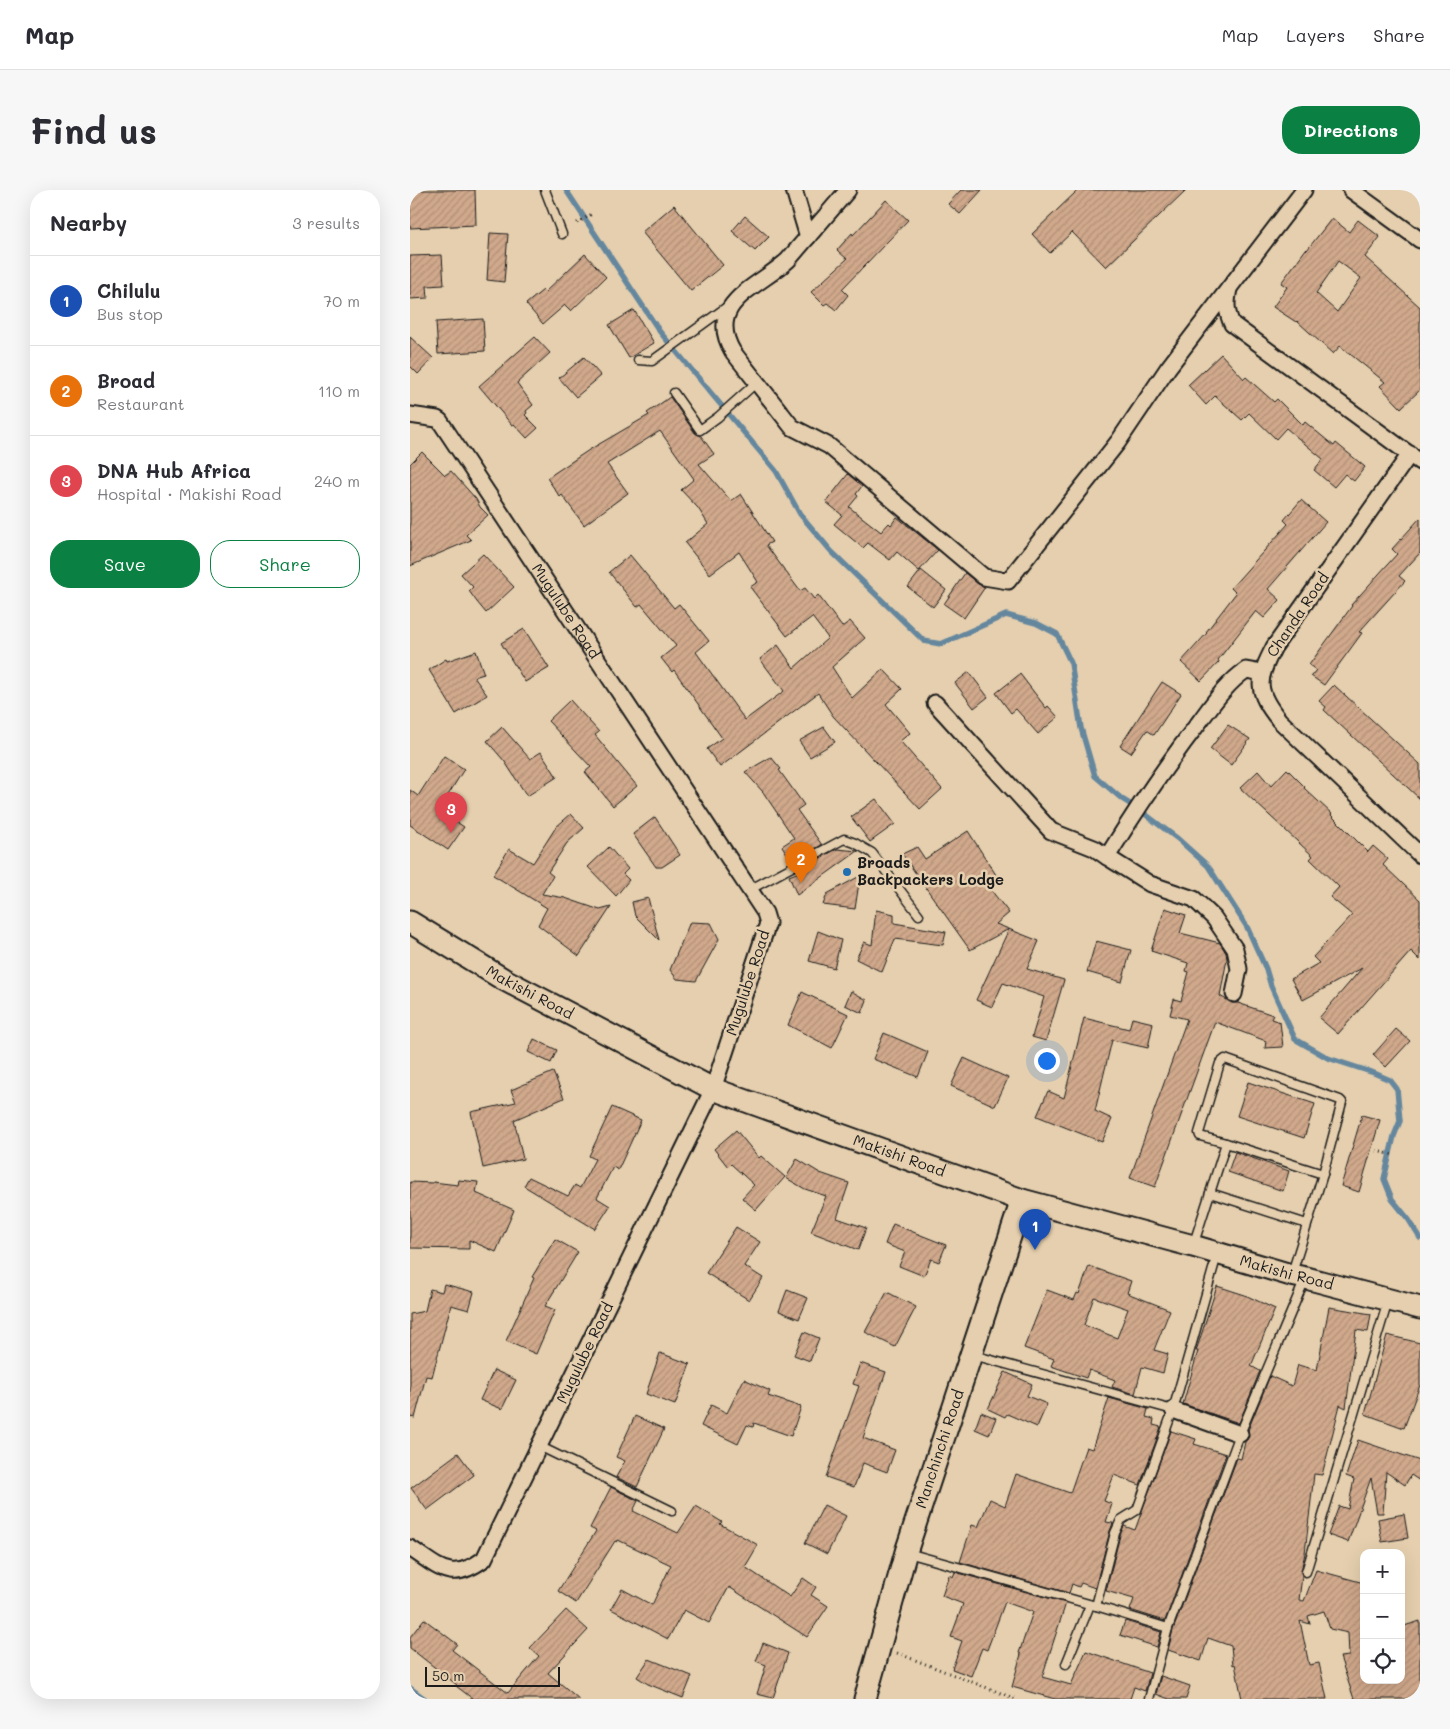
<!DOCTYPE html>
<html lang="en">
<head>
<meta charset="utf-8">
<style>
  :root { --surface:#fff; --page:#f7f7f7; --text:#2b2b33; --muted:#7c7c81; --line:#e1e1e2; --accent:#0b8043 }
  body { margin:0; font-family:Mali,sans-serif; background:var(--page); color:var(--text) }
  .controls { position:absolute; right:15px; bottom:15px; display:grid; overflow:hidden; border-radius:10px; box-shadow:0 5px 20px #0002 }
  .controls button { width:45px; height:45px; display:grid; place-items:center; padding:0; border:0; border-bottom:1px solid var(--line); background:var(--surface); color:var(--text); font:25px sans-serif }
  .scale { position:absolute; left:15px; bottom:12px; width:135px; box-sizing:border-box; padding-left:5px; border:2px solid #1c1c1c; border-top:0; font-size:14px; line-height:18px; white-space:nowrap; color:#1c1c1c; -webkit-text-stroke:4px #e5cfae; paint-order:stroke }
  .you { position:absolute; left:636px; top:870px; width:18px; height:18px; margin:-12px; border:4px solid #fff; border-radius:50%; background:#1a73e8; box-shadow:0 0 0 8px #1a73e833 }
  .badge { display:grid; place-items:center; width:32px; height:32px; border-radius:50%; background:var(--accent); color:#fff; font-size:16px; font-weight:700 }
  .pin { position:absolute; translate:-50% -41px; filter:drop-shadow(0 1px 2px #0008) }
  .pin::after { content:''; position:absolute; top:26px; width:18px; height:15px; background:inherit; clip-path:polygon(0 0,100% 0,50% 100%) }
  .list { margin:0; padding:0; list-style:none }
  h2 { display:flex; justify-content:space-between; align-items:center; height:65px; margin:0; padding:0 20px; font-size:21px }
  h2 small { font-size:16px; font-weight:400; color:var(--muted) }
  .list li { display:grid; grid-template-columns:32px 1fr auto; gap:15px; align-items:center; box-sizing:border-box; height:90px; padding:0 20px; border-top:1px solid var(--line) }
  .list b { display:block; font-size:19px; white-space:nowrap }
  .list p { margin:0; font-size:16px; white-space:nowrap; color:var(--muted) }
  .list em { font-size:16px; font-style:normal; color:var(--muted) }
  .actions { display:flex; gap:10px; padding:15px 20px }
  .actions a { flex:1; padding:11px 0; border:1px solid var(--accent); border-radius:20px; text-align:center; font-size:18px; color:var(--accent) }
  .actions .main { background:var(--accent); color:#fff }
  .icon { flex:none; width:28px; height:28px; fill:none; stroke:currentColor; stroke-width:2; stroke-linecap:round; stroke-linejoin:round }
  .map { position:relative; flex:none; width:1010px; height:1509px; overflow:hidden; border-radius:20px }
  header { display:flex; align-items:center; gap:30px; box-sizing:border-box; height:70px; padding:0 25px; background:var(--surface); border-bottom:1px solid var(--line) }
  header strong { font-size:24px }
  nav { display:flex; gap:28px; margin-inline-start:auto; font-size:18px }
  .intro { display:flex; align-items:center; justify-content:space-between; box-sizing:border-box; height:120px; padding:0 30px }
  h1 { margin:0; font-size:35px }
  .button { padding:12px 22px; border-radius:20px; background:var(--accent); color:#fff; font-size:18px; font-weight:700 }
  main { display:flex; gap:30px; padding:0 30px }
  aside { flex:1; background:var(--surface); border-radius:20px; box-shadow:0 5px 20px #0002 }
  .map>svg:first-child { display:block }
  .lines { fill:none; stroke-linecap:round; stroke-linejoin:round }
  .stream { stroke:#65879e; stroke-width:5.5 }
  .building { fill:url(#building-hatch); stroke:#1c1c1c; fill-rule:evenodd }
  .lane-casing { stroke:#1c1c1c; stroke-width:11 }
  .street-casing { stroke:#1c1c1c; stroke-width:19 }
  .secondary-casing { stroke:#1c1c1c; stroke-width:25 }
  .path { stroke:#1c1c1c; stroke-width:3; stroke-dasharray:1 4; stroke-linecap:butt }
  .lane { stroke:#e5cfae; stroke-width:8 }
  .street { stroke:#e5cfae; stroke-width:15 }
  .secondary { stroke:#e5cfae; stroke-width:21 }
  .poi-dot { fill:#1f6fb2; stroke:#e5cfae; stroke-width:2 }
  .labels { text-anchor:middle; stroke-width:5; stroke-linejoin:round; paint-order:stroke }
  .street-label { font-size:15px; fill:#1c1c1c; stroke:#e5cfae }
  .poi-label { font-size:15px; font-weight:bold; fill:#1c1c1c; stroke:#e5cfae; text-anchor:start }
</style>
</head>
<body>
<header>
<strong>Map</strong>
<nav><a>Map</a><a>Layers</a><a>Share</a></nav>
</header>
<div class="intro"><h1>Find us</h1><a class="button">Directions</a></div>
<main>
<aside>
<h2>Nearby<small>3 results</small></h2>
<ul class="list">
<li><span class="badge" style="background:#1a4fb4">1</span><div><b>Chilulu</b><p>Bus stop</p></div><em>70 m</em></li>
<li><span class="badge" style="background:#e8710a">2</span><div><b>Broad</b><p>Restaurant</p></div><em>110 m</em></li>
<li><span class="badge" style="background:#e0444e">3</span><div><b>DNA Hub Africa</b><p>Hospital · Makishi Road</p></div><em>240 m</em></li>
</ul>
<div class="actions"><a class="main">Save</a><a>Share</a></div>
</aside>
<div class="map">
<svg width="1010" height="1509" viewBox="0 0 1010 1509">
  <defs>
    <pattern id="building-hatch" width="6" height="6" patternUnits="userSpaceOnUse" patternTransform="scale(1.25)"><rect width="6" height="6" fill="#d0a88b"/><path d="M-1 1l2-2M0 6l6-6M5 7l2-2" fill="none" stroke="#b29077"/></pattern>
  </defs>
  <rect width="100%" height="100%" fill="#e5cfae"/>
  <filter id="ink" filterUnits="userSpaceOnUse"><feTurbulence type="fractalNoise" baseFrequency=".02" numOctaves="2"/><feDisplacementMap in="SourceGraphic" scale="10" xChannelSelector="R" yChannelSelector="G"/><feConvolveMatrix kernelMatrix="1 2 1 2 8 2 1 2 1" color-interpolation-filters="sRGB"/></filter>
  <g filter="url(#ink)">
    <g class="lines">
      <!-- stream -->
      <g class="stream">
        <path d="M156,0L250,142L366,281L390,324L421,361L514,451L531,454L596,425L626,433L647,444L661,473L671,538L685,586L712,609L731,621L768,649L798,676L837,737L856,779L861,796L885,849L918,868L964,883L980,890L987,899L990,931L984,946L974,989L982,1009L999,1030L1010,1048"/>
        <path d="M0,1498L15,1509"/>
      </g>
    </g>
    <!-- building -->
    <g class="building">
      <path d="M0,0H65L66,35L0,38Z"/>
      <path d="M551,0H572L550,24L538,14Z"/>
      <path d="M668,0H776L696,77L662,42L640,63L622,44Z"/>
      <path d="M476,10L498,30L432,99L438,105L426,120L417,113L414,115L401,102L437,69L427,60L442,43L443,45Z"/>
      <path d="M264,15L313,75L281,101L232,42Z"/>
      <path d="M335,26L359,47L345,61L322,41Z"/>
      <path d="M922,28L939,42L948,30L970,47L955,67L1010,117V200L991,218L970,196L975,192L930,156L923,164L887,131L886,132L863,117L877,97L871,93L896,59L897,60ZM928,71L951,88L927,122L906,103Z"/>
      <path d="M80,43L98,44L94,92L77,90Z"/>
      <path d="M175,64L196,87L161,121L155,115L133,134L116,114L133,100L135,102Z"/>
      <path d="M32,65L34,95L17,96L18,108L0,109V66Z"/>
      <path d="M224,120L244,153L219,168L199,135Z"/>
      <path d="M73,129L75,161L28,164L26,132Z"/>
      <path d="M0,147L23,168L8,184L0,176Z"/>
      <path d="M125,147L140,163L107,193L123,215L116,221L117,223L115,225L128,238L117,248L104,234L102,235L69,196Z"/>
      <path d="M811,164L834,189L836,187L864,212L867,209L893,235L895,232L924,256L926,253L955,277L944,291L935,284L924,297L904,280L913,269L876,238L866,249L839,223L832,230L805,206L796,215L778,195Z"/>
      <path d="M174,167L191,186L166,207L149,188Z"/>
      <path d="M260,207L285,243L291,246L304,264L289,274L321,311L331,304L362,352L356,355L390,401L395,398L404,409L408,405L432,437L440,431L455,448L422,477L442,508L473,479L492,499L476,514L500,543L490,551L532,599L510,619L423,526L408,503L310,577L297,559L312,548L264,480L262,482L251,468L266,456L231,414L227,417L199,382L220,365L264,418L269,414L299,451L286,462L335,530L374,501L350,469L368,455L384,478L418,448L402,427L377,446L340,397L348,392L329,362L300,384L275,353L298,334L288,318L271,300L284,289L250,241L197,274L218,303L174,335L152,305L150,307L137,288L179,260L239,225L237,223Z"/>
      <path d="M12,262L35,285L41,281L66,309L70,317L78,325L56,345L61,350L0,376V274Z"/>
      <path d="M438,284L452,296L446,304L448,306L439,317L471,342L479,333L481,335L487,327L528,360L509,381L487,362L480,370L458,353L453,358L424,334L432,325L416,312Z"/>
      <path d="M891,310L916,332L858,399L870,410L854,428L846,421L808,470L809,472L791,491L771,472L797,443L796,442L826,403L821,398L878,334L874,330Z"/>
      <path d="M1010,328V363L989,386L995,391L949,442L952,443L914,495L901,486L906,480L899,475L942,416L941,415L987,364L982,359Z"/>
      <path d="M73,364L104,397L76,423L67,412L59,401L63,397L51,384Z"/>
      <path d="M511,380L536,400L523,417L498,397Z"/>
      <path d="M555,383L568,394L575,397L554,428L534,414Z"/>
      <path d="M114,439L139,478L115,492L91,453Z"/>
      <path d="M66,461L74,484L64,487L77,505L46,524L19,480L36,469L37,471Z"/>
      <path d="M559,482L578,507L564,518L545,493Z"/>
      <path d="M610,484L636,518L638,516L648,527L628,544L606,519L601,523L586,503Z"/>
      <path d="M752,492L771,504L744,545L737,540L721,563L710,556Z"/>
      <path d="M924,495L1010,574V609L914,520L916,517L909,511Z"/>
      <path d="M160,510L189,542L185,545L227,596L203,616L175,582L181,577L138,531Z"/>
      <path d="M818,535L840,549L821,575L800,559Z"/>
      <path d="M92,537L120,569L131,562L147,587L117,606L95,572L77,551Z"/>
      <path d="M414,537L425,552L400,567L389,551Z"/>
      <path d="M34,566L54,579L29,620L54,637L38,660L0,635V600L8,606Z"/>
      <path d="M361,567L371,579L369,580L394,615L387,620L412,655L382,671L372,656L384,648L353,602L335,582Z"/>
      <path d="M877,579L895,597L894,598L922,624L921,625L958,662L963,656L978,669L973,675L1010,710V770L1001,761L928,844L909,828L952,778L893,810L881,789L909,773L903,767L942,725L920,707L929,697L900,669L903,666L830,598L848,581L861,596Z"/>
      <path d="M466,609L485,634L460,652L441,627Z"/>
      <path d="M161,624L174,638L157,653L138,682L143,686L132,704L155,708L190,720L201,717L169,766L128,735L137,718L83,685L99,659L123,673L146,637Z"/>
      <path d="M245,627L270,665L252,677H246L223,644Z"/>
      <path d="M558,641L588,688L577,695L599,723L586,734L629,751L617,779L654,790L636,851L622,847L634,807L593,793L582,817L566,810L599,739L560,760L492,664L507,657L515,669Z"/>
      <path d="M199,657L218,679L213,684L219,690L206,706L178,677Z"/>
      <path d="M427,659L448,661L387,705L379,686L389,682L388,680Z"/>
      <path d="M450,686L445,719L413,715L417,704Z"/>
      <path d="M238,708L249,750L225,726L222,712Z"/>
      <path d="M755,718L776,725L770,743L810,753L816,763L817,769L810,806L822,813H828L863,825L861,829L870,832L873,857L855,858L856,851L805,832L745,997L720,988L777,829L760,825L764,809L771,811L779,782L776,781L778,773L741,761Z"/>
      <path d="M466,720L484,724V733L536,742L533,755L485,749L472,782L446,769L454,752L462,755Z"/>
      <path d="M280,732L301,733L309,749L286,791L267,789L260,780Z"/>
      <path d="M408,741L431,750L424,778L399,771Z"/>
      <path d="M686,751L721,760L712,792L677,782Z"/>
      <path d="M441,801L457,810L452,823L435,815Z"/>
      <path d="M392,802L438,824L422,858L378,835Z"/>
      <path d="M674,828L719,839L722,828L743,833L738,858L702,850L685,921L702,929L692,952L627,926L638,901L654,908Z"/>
      <path d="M986,839L1000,851L976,877L963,865Z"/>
      <path d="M474,843L518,862L508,887L463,869Z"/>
      <path d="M124,849L147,860L141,873L118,862Z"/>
      <path d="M554,868L598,888L585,916L541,896Z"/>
      <path d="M143,882L154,908L104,930L113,969L73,978L61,922L106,912L101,900Z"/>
      <path d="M838,892L905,914L894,948L827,926Z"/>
      <path d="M202,917L231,930L208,980L203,977L187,1008L200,1016L185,1039L114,996L119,987L158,1006L165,995L170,998L185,969L179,966Z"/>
      <path d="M952,925L970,930L949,1002L931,996Z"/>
      <path d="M326,940L349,968L351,966L375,987L346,1020L332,1008L344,995L321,974L318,977L304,959Z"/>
      <path d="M825,962L879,981L873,1001L818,982Z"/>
      <path d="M387,969L410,983L439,993L427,1028L456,1038L448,1060L401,1042L416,1006L395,999L376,988Z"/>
      <path d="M49,990L68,992L66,1003L104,1020L86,1062L59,1050V1059L0,1058V992L23,993V992L48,995Z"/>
      <path d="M483,1034L536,1055L529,1072L521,1069L514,1086L489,1076L495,1062L475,1054Z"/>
      <path d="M326,1037L350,1052L334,1076L353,1088L339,1110L296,1083Z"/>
      <path d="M145,1049L168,1062L135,1116L145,1120L126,1164L96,1151L124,1088L122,1087Z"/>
      <path d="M679,1076L721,1091L717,1103L760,1120L744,1160L758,1164L753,1183L732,1177L725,1204L702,1197L705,1190L679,1180L676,1188L641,1176L644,1169L614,1158L637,1100L664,1110L667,1103L669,1104ZM684,1107L718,1119L707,1148L674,1135Z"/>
      <path d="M34,1094L64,1102L59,1120L41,1115L22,1187L16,1186L5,1228L0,1227V1124L15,1121L20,1099L32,1102Z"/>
      <path d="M807,1096L835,1105L865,1119L841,1176L850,1181L829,1233L773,1214L788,1161H786Z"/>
      <path d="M377,1100L398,1108L389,1129L369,1121Z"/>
      <path d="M477,1102L506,1117L485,1157L455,1142Z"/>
      <path d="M919,1117L961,1124L958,1142L946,1140L936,1218L930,1215L912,1285L904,1284L895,1363L891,1381L892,1386L889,1410L894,1411L906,1380L954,1393V1490H991V1437L1010,1431V1509H944L930,1467L939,1466L938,1443L920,1439L914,1421L898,1426L900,1434L890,1431L899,1475L909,1473L917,1509H832L825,1474L823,1475L821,1456L798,1448L791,1471L758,1460L763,1440L827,1268L831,1269L835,1252L839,1247L838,1240L860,1186L882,1196L888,1175L907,1180Z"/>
      <path d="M394,1142L409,1148L400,1171L384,1165Z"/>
      <path d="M977,1145L1010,1153V1195L994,1238L955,1224Z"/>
      <path d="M250,1163L280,1174L265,1215L236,1204Z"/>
      <path d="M450,1173L476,1182L453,1248L485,1260L477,1282L453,1273L444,1297L416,1287L449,1196L443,1194Z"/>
      <path d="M84,1180L106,1190L92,1219L70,1210Z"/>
      <path d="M595,1182L622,1194L617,1206L637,1214L627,1237L597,1224L595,1227L578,1219Z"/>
      <path d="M334,1189L360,1201L358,1206L391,1217L381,1246L344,1233L343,1237L337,1235L328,1254L291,1236L301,1215L317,1223Z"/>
      <path d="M699,1208L738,1219L736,1227L744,1229L743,1235L751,1237L730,1295L704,1285L694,1311L702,1314L696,1332L703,1333L700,1341L685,1398L671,1393L669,1397L662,1394L659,1403L550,1372L562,1335L568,1337L580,1309L595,1316L606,1284L660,1303L676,1257L682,1259Z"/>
      <path d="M571,1222L586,1228L579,1245L565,1239Z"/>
      <path d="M225,1226L254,1239L227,1297L206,1287L215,1271L206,1267Z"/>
      <path d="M761,1241L786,1249L784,1254L816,1264L755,1431L720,1420L724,1409L696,1401L710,1345L714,1336L725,1340Z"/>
      <path d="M948,1250L1010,1271V1291L1001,1285L995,1295L976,1282L973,1323H967L961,1288L938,1352L918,1345L929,1316L938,1319L944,1289L936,1286Z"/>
      <path d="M48,1263L64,1285L17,1320L1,1298Z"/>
      <path d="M201,1297L228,1311L223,1321L268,1343L286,1316L312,1332L310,1334L348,1355L335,1377L380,1407L393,1388L406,1397L401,1405L418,1416L397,1447L319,1397L299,1433L274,1420L258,1449L201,1419L212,1399L242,1415L261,1375L208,1350L207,1352L205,1351L166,1413L148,1401L186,1341L180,1338Z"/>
      <path d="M414,1315L436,1326L417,1364L395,1353Z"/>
      <path d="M994,1324L998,1348L972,1352L968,1329Z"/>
      <path d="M545,1382L656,1413L632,1487L661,1495L676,1461L740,1483L735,1501L724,1497L720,1509H645L602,1497L611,1464L609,1463L623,1422L595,1412L577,1460L572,1458L561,1486L542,1479L552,1451L541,1447L553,1414L532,1406L539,1385L543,1387Z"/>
      <path d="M156,1420L178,1440L138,1483L169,1509H63L46,1496L47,1495L0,1458V1447L14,1429L47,1454L42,1460L98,1503L129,1466L120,1458Z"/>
      <path d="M715,1431L751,1442L747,1457L710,1445Z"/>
      <path d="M353,1453L378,1463L363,1508L347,1504L356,1475L346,1471Z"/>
      <path d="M239,1469L282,1486L273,1508L238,1494L227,1487Z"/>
      <path d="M751,1486L780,1496L776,1509H759L746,1504Z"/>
    </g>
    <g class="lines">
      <!-- lane casing -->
      <g class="lane-casing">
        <g id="lane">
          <path d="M135,0L152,44"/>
          <path d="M228,170L242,171L318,116"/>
          <path d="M264,203L290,240L308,227L347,192"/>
          <path d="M339,700L434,649L445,653L462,663L509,725"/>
          <path d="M816,953L913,984"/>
          <path d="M800,1003L897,1034"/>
          <path d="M783,1056L816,953L790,946L789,943L810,873L815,869L930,910L932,912L913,984L882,1083"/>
          <path d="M563,1165L763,1220"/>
          <path d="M129,1256L262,1321"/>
          <path d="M498,1363L686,1416L758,1438"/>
          <path d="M896,1382L978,1111"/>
          <path d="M686,1416L705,1343L711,1330L727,1320L763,1220L807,1065"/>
          <path d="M656,1474L680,1415"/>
          <path d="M739,1509L758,1438L830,1244L895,1089"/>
        </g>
      </g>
      <!-- street casing -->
      <g class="street-casing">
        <g id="street">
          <path d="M384,0L398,47"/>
          <path d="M438,0L378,70C349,97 294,113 323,162L382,237L419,256L574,387L598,391L708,252L758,178L894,0"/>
          <path d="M941,0L1010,50"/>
          <path d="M819,99C816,113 816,121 822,134L1010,272"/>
          <path id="s1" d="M0,225L27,229L30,231L355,723L358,733L303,899L74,1369C41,1393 30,1378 0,1358"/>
          <path d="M1000,264L864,457C847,490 845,500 869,530L1010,665"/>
          <path d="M525,513L641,641L684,658L697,667C726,620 757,574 790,531C804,512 817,493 836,480L852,483"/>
          <path d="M697,667L740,694L784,709L804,728L825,759L829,779L824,804"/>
          <path d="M763,1220L830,1244"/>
        </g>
      </g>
      <!-- secondary casing -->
      <g class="secondary-casing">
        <g id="secondary">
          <path id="s2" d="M0,732L93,789L303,899L612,1010L783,1056L881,1085L896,1088L1010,1118"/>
          <path id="s3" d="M455,1509L496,1362L612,1010"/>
        </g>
      </g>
      <!-- path -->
      <g class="path">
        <path d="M167,33L182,24"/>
        <path d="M966,961L984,965"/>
        <path d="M487,1463L606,1509"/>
      </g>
      <!-- lane -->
      <use href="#lane" class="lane"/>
      <!-- street -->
      <use href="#street" class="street"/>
      <!-- secondary -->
      <use href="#secondary" class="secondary"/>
    </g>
  </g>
  <!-- markers -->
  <circle class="poi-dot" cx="437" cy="682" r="5"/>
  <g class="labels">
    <!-- street labels -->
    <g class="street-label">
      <text dy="5" stroke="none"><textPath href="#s1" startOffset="259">Mugulube Road</textPath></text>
      <text transform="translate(888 425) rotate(-56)" y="5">Chanda Road</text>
      <text transform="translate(338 793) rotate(-72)" y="5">Mugulube Road</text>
      <text dy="5" stroke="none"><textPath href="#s2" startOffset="139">Makishi Road</textPath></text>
      <text dy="5" stroke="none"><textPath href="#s2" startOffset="544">Makishi Road</textPath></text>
      <text dy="5" stroke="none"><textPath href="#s2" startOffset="949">Makishi Road</textPath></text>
      <text transform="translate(175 1163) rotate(-64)" y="5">Mugulube Road</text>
      <text dy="5" stroke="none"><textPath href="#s3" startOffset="261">Manchinchi Road</textPath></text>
    </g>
    <!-- poi labels -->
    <g class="poi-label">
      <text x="447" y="678">Broads<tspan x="447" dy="17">Backpackers Lodge</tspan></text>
    </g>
  </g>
</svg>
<div class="controls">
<button>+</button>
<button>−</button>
<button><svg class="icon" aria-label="locate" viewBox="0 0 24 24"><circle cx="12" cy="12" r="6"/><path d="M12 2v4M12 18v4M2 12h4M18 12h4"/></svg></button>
</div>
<div class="scale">50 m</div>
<div class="you"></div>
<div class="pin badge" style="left:625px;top:1060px;background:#1a4fb4">1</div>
<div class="pin badge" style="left:391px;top:693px;background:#e8710a">2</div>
<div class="pin badge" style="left:41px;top:643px;background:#e0444e">3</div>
</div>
</main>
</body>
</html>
